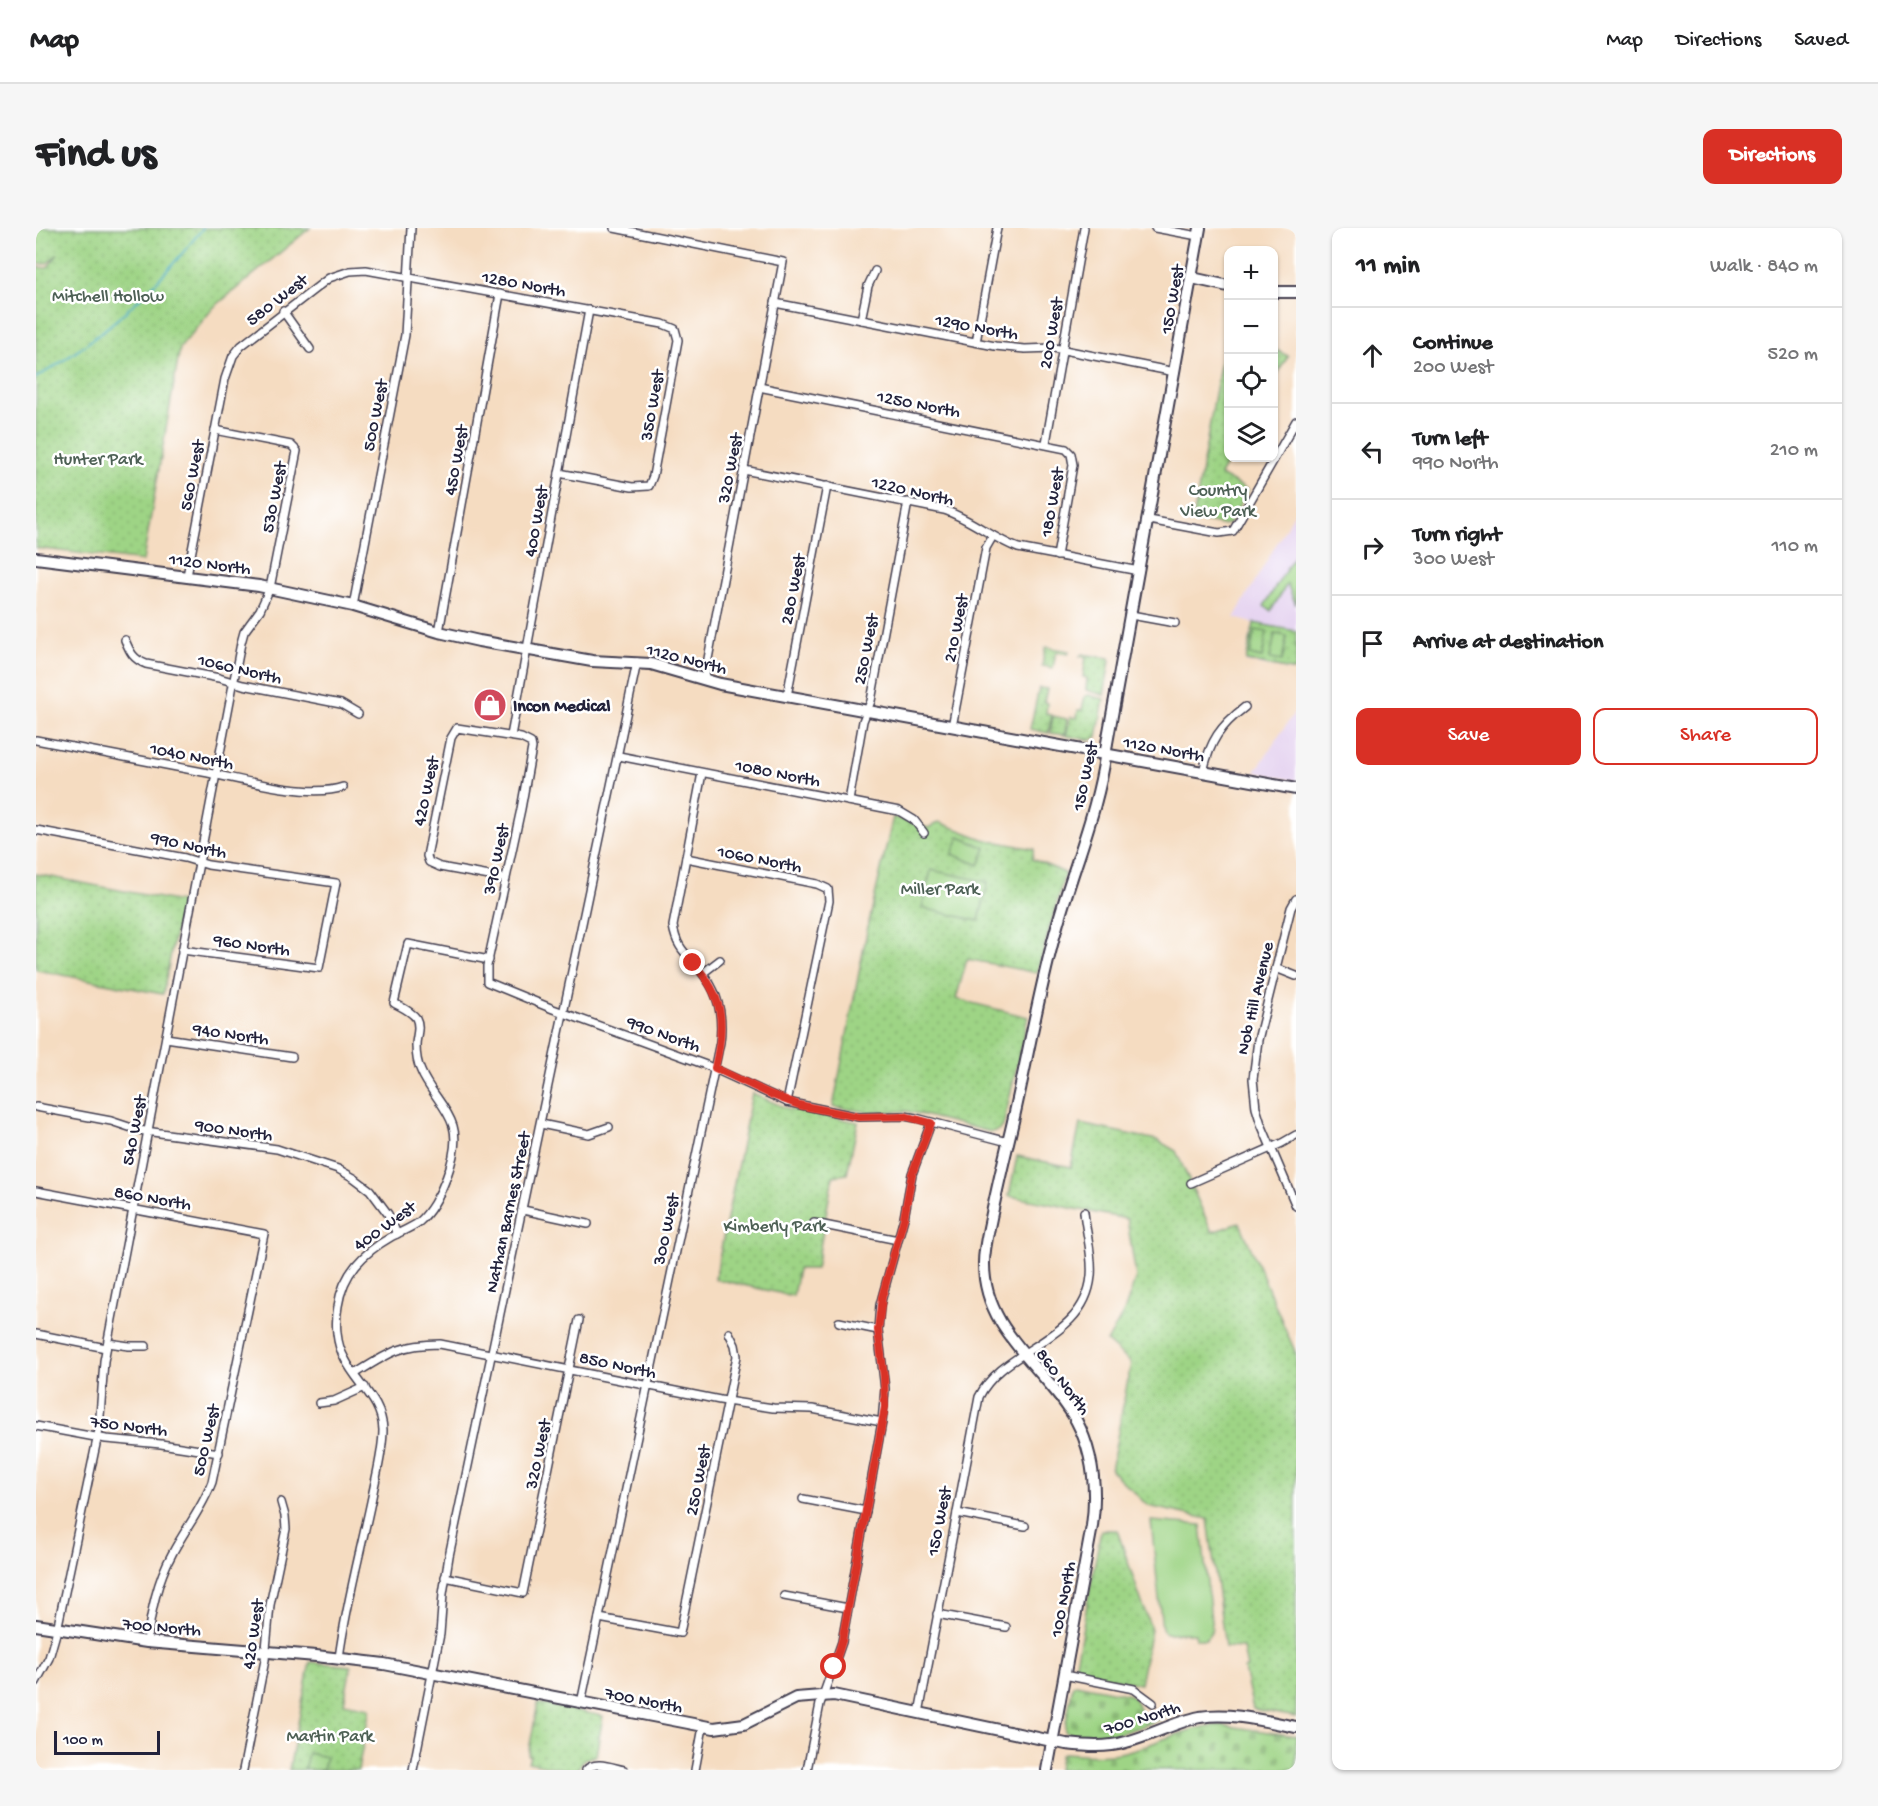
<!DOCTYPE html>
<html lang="en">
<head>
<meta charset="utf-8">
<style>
  :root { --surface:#fff; --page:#f6f6f6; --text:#202124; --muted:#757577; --line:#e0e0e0; --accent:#d93025 }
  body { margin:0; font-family:"Gochi Hand",sans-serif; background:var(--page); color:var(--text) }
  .controls { position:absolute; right:18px; top:18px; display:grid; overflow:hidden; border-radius:12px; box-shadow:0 2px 4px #0004 }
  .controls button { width:54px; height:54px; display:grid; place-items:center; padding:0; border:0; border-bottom:2px solid var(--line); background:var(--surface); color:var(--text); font:30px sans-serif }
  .scale { position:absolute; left:18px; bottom:15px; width:106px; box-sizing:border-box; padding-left:6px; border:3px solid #22223b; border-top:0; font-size:16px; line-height:21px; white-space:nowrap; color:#22223b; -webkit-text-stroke:4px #fff; paint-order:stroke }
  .stop { position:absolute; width:18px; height:18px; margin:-14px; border:4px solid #d93025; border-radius:50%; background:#fff }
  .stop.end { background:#d93025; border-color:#fff; box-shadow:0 2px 6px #0008 }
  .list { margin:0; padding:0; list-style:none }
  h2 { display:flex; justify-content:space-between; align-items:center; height:78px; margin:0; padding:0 24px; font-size:26px }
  h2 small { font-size:20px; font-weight:400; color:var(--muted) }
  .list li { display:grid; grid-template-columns:39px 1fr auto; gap:18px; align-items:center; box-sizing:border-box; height:96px; padding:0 24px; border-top:2px solid var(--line) }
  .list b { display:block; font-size:22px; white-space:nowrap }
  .list p { margin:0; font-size:20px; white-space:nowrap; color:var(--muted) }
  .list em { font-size:20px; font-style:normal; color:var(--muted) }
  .actions { display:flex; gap:12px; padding:18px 24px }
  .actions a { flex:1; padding:14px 0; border:2px solid var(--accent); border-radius:12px; text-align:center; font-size:21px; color:var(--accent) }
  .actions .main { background:var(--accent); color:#fff }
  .icon { flex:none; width:33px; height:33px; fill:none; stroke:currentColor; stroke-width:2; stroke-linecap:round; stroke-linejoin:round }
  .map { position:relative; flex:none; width:1260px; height:1542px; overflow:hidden; border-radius:12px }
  header { display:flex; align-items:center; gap:36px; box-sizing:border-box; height:84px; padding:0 30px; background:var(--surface); border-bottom:2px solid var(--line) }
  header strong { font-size:28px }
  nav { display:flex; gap:33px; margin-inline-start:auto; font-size:21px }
  .intro { display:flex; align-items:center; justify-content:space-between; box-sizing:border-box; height:144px; padding:0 36px }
  h1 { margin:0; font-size:42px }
  .button { padding:15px 27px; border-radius:12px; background:var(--accent); color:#fff; font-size:21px; font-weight:700 }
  main { display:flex; gap:36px; padding:0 36px }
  aside { flex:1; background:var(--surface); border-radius:12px; box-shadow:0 2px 4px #0004 }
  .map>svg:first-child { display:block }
  .built { fill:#e5d3f0 }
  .green { fill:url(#green-dots); stroke:#607b60; stroke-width:1.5 }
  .cemetery { fill:url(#cemetery-stones); stroke:#607b60; stroke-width:1.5 }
  .pitch { fill:#9ed485; stroke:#607b60; stroke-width:1.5 }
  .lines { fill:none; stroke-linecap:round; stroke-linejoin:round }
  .stream { stroke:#44acc4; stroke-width:2 }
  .street-casing { stroke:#423e4f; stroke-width:10 }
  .secondary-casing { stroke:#423e4f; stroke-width:14 }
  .street { stroke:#fff; stroke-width:7 }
  .secondary { stroke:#fff; stroke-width:10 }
  .route { stroke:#d93025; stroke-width:8 }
  .labels { text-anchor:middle; stroke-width:5; stroke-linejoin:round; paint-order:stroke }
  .street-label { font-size:18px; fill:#22223b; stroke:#fff }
  .park-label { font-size:18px; fill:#4d6055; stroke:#fff }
  .poi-label { font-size:18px; font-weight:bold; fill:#22223b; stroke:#fff; text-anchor:start }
</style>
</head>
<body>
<header>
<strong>Map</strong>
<nav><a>Map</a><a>Directions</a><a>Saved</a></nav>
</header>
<div class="intro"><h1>Find us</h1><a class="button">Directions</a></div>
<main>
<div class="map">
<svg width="1260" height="1542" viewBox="0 0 1260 1542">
  <defs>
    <pattern id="green-dots" width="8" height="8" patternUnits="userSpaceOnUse" patternTransform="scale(1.5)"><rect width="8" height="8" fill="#9ed485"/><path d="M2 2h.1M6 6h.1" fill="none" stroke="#88b674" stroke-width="1.8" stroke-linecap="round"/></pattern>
    <pattern id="cemetery-stones" width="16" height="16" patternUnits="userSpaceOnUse" patternTransform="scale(1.5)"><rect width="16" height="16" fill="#9ed485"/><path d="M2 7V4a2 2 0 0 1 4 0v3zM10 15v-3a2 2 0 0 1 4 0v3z" fill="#88b674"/></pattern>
  </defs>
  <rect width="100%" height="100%" fill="#fff"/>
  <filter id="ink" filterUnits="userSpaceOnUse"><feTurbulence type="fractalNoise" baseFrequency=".0167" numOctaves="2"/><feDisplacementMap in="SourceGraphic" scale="12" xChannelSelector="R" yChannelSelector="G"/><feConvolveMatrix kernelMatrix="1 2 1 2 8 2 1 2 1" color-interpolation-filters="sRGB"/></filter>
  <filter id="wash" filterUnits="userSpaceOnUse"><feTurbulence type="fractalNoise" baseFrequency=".008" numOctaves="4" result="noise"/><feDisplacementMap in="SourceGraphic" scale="24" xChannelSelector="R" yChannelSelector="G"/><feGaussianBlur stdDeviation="1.35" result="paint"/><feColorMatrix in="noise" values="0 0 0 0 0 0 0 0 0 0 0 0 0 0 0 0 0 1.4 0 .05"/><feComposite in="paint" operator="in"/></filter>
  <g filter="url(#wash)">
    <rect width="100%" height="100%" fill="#f5dcc1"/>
    <!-- built -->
    <g class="built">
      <path d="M1260,282V444L1209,434L1217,395L1198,390Z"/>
      <path d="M1260,482V553L1219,544Z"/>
    </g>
    <!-- green -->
    <g class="green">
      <path d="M0,0H274L177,80L144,120L107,333L0,320V39L11,40L22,26L10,36H0Z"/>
      <path d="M1191,98L1192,230H1194L1184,247L1212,262L1193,296L1185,297L1157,292Z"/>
      <path d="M1238,121L1252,128L1238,152Z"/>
      <path d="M1218,395L1260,403V443L1210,433Z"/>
      <path d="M1009,420L1011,419L1033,423L1032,426L1020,424L1017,440L1006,438Z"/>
      <path d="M1046,426L1073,430L1074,433L1068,467L1050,462L1051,450L1047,449L1050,429L1044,428Z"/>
      <path d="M1003,460L1011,461L1008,474L1011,475L1010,486L1016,487L1012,505L994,501Z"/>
      <path d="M1052,467L1068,471L1061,509L1055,512L1030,508L1034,489L1041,490L1042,482H1046L1049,468Z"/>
      <path d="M1017,488L1031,491L1029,507L1014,505Z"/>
      <path d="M857,589L892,600L903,594L947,611L998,621L996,631L1029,645L1001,745L931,731L920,771L992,789L967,898L961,903L955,904L871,883L833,884L797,879L831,703Z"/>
      <path d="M0,646L145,674L127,766L0,742Z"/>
      <path d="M716,865L752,881L822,894L811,946L797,948L780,1041H762L757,1068L679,1051Z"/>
      <path d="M1044,896L1121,912L1140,923L1176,1004L1204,995L1260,1126V1489L1217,1481L1208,1441L1211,1440L1207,1420L1189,1419L1172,1291L1112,1278L1075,1242L1095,1135L1071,1114L1088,1084L1100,1049L1091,991L973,968L981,928L1035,939Z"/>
      <path d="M1065,1302H1081L1115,1401L1104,1456L1044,1444V1441L1039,1440Z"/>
      <path d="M274,1434L315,1438L308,1475L334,1480L322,1542H253Z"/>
      <path d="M502,1475L567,1488L560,1528L548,1531L541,1542H532L492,1534L494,1528L492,1527Z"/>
    </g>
    <!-- cemetery -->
    <g class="cemetery">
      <path d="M1040,1456L1094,1467C1104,1473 1100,1485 1113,1491L1125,1489L1133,1479L1135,1487C1109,1497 1056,1521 1029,1504V1500L1037,1457Z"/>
      <path d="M1185,1497L1260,1508V1542H1022L1024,1528L1027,1525C1050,1526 1070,1529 1092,1523C1124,1515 1151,1498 1185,1497Z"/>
    </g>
    <!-- pitch -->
    <g class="pitch">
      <path d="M1260,325V377L1251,356L1235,383L1228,378Z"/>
      <path d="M1219,402L1231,404L1226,430L1214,427Z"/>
      <path d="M1239,406L1251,408L1246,433L1234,431Z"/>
      <path d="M923,609L950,620L943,637L916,626Z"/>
      <path d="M895,642L952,654L943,693L886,680Z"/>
      <path d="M1115,1293L1165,1297L1176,1402L1170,1411H1160L1159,1405H1129L1126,1401Z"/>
      <path d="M272,1525L290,1529L287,1542H268Z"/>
    </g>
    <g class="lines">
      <!-- stream -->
      <path class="stream" d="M0,150C66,111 120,60 167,0"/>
    </g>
  </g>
  <g filter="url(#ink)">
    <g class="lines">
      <!-- street casing -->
      <g class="street-casing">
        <g id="street">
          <path d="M578,0L747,34L668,452"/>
          <path d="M1119,0L1162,8"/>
          <path d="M739,75L959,118L989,121L1018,120L1139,144"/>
          <path d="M247,83L274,121"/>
          <path d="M825,92L832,58L839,43"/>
          <path d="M940,114L961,0"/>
          <path d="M723,159L1030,221L1035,226L1037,237L1021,328"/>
          <path d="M1010,215L1048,0"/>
          <path d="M708,242L908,282C935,291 956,310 982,320L1103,343"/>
          <path d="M1113,292L1183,305L1197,303L1260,193"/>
          <path d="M151,348L189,151L197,128L205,118L293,50L314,43L330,42L627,96L639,101L642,112L617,248L613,258L596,259L523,245"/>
          <path d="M317,378L369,107L375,0"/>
          <path d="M1095,387L1139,395"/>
          <path d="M403,404L464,66"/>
          <path d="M89,412C94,424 97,431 110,436L183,450L207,457L305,476L322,486"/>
          <path d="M751,468L791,258"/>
          <path d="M916,499L950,320L957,308"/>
          <path d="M475,508L553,82"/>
          <path d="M0,512C56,523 111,533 167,544C204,551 273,571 307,559"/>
          <path d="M583,528L863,583L878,592L888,605"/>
          <path d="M1167,544C1174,513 1184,498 1209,479"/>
          <path d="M813,573L827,493L835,473L872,274"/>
          <path d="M0,602L149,630L172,637L300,655L283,740L146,722"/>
          <path d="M650,630L781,656L792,661L793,673L751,874"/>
          <path d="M470,651L404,639L393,634L391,628L415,510L421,500L485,510L495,515L496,520L485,581L451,738V754L517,781L670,837L751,874L823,889L868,888L880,890L972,914"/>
          <path d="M1260,671L1255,680L1222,812L1217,851L1220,880L1225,896L1260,978"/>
          <path d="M1240,740L1260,748"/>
          <path d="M667,745L684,732"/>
          <path d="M130,810L256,829"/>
          <path d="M0,879L75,893L102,902L241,921L302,941L318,950L334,962L352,986L361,1006"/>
          <path d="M505,896L553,906L573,899"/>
          <path d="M1155,955L1246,915L1260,907"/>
          <path d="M0,963L228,1006L176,1254C166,1281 149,1301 136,1326C121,1353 115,1384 111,1414"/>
          <path d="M487,982L552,996"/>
          <path d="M778,995L862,1012"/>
          <path d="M803,1094L842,1102"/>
          <path d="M0,1106L70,1120"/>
          <path d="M72,1115L93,1118H110"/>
          <path d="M319,1146C351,1126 364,1116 404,1116L684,1172L737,1180L776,1181L846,1194"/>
          <path d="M283,1175L298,1173L329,1159"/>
          <path d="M0,1198L70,1211L125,1216L183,1225"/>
          <path d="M767,1271L830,1283"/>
          <path d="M921,1285L989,1298"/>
          <path d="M409,1349L487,1365L543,1092"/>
          <path d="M748,1368L812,1380"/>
          <path d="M901,1386L970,1399"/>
          <path d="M563,1390L644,1405L701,1128L699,1117L693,1105"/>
          <path d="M303,1430C310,1376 325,1322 336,1269C340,1248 347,1224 347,1202C346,1172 321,1156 309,1131C300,1116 299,1095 302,1078C307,1045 327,1025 355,1009C364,1004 375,1000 383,994C403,977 425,924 417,898C411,878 393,863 385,843C381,835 380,826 380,817C380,808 385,799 380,790C375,783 365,779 358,775L372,716L453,732"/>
          <path d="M1028,1447L1098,1461L1117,1475"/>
          <path d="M0,1454L13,1430L21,1402L63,1202L68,1133L205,415L208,404L224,382L234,360L261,223L255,217L179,202"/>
          <path d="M545,1475L684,814C687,789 683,765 667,746C653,727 641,723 637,698L666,545"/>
          <path d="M883,1485L943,1169C967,1119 1049,1113 1055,1048C1057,1027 1050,1005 1048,984"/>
          <path d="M207,1542L229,1432L234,1377L250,1301L249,1288L245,1274"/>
          <path d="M377,1542L404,1406L407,1366L413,1328L601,434"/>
          <path d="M550,1542C559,1532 577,1540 588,1542"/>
          <path d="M659,1542L667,1499"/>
          <path d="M771,1542L784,1476L806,1414L846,1194L849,1161L842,1102L844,1077L868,990L876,946L895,895"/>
        </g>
      </g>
      <!-- secondary casing -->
      <g class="secondary-casing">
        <g id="secondary">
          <path d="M1156,50L1192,58"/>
          <path d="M1238,64H1260"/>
          <path d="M0,330L223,358L317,378L403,404L443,413L556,433L615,436L684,456L1260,561"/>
          <path d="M0,1397L111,1414L280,1428L348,1436L678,1500L708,1496L760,1470L798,1467L1030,1516C1050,1518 1070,1520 1090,1514C1115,1508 1138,1494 1164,1489C1196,1484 1228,1493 1260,1499"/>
          <path d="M1011,1542L1056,1298C1061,1261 1058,1226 1040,1192C1010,1139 947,1103 948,1035C948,1020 952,1005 955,990C961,961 968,931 975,902C991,834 1002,765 1021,698C1038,636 1064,579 1071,515L1164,0"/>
        </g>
      </g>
      <!-- street -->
      <use href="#street" class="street"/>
      <!-- secondary -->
      <use href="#secondary" class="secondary"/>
    </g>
  </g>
  <g class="lines" filter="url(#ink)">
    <!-- route -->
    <path class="route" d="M657,735C689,769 689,797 679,840L734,866L763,877L823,889L868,888L895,895L876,946L868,990L846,1069L842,1102L848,1149L849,1179L806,1413L798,1439"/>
  </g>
  <!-- icons -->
  <defs>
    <g id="shop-disc" transform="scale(1.725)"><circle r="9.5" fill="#d1495b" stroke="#fff"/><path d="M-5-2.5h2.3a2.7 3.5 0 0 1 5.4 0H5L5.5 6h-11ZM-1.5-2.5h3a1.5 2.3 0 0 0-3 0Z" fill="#fff"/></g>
  </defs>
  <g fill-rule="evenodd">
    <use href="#shop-disc" x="454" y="477"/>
  </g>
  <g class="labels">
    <!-- street labels -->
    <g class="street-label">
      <text transform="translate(488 55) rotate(10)" y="6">1280 North</text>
      <text transform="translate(240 71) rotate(-38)" y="6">580 West</text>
      <text transform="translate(1135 71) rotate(-80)" y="6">150 West</text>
      <text transform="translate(941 98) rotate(10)" y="6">1290 North</text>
      <text transform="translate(1014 105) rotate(-80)" y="6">200 West</text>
      <text transform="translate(883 175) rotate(11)" y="6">1250 North</text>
      <text transform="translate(615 177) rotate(-80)" y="6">350 West</text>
      <text transform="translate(338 187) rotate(-79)" y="6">500 West</text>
      <text transform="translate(419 232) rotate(-80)" y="6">450 West</text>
      <text transform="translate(693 240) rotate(-79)" y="6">320 West</text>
      <text transform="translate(155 247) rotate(-79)" y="6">560 West</text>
      <text transform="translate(877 262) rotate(13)" y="6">1220 North</text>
      <text transform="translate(237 269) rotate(-79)" y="6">530 West</text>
      <text transform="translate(1015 274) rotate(-80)" y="6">180 West</text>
      <text transform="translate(499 293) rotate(-80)" y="6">400 West</text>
      <text transform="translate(174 335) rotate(7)" y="6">1120 North</text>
      <text transform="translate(756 361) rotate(-79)" y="6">280 West</text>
      <text transform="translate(919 400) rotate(-79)" y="6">210 West</text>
      <text transform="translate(829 421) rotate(-79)" y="6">250 West</text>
      <text transform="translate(651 430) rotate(14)" y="6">1120 North</text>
      <text transform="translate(204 440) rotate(13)" y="6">1060 North</text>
      <text transform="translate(1128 520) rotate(10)" y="6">1120 North</text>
      <text transform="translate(156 527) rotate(11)" y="6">1040 North</text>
      <text transform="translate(742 544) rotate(11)" y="6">1080 North</text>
      <text transform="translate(1048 548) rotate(-78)" y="6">150 West</text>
      <text transform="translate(389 563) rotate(-78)" y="6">420 West</text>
      <text transform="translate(153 616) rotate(12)" y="6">990 North</text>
      <text transform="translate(724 630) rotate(11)" y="6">1060 North</text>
      <text transform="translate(459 631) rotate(-78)" y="6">390 West</text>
      <text transform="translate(216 716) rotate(8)" y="6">960 North</text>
      <text transform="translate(1218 770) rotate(-77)" y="6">Nob Hill Avenue</text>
      <text transform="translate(195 805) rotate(8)" y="6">940 North</text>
      <text transform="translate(628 805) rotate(20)" y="6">990 North</text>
      <text transform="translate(198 901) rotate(8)" y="6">900 North</text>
      <text transform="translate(97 902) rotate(-79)" y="6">540 West</text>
      <text transform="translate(117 969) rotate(10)" y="6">860 North</text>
      <text transform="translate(471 984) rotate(-78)" y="6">Nathan Barnes Street</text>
      <text transform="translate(348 997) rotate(-36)" y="6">400 West</text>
      <text transform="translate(629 1001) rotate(-78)" y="6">300 West</text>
      <text transform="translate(582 1136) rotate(12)" y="6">850 North</text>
      <text transform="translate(1028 1153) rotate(53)" y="6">860 North</text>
      <text transform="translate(93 1197) rotate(7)" y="6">750 North</text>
      <text transform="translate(169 1212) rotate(-77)" y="6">500 West</text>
      <text transform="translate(501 1226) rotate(-78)" y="6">320 West</text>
      <text transform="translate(661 1252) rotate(-79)" y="6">250 West</text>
      <text transform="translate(902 1293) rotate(-79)" y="6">150 West</text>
      <text transform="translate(1026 1371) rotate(-79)" y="6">100 North</text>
      <text transform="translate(126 1398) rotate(5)" y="6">700 North</text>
      <text transform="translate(216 1406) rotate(-82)" y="6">420 West</text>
      <text transform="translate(608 1471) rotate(11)" y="6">700 North</text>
      <text transform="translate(1106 1489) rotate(-17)" y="6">700 North</text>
    </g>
    <!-- park labels -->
    <g class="park-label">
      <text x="72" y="73">Mitchell Hollow</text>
      <text x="62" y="236">Hunter Park</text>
      <text x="1182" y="267">Country<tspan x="1182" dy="21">View Park</tspan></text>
      <text x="904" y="666">Miller Park</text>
      <text x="739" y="1003">Kimberly Park</text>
      <text x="294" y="1513">Martin Park</text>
    </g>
    <!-- poi labels -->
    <g class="poi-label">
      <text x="477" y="483">Incon Medical</text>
    </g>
  </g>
</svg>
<div class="controls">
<button>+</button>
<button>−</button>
<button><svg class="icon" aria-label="locate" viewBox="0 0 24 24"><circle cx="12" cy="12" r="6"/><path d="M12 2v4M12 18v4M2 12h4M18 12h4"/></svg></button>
<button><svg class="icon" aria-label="layers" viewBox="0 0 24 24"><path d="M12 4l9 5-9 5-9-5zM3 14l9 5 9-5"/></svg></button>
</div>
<div class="scale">100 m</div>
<div class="stop" style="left:798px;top:1439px"></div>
<div class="stop end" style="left:657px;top:735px"></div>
</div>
<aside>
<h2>11 min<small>Walk · 840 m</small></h2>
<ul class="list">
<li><svg class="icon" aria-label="ahead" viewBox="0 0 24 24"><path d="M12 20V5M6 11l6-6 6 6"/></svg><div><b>Continue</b><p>200 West</p></div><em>520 m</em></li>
<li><svg class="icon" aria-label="left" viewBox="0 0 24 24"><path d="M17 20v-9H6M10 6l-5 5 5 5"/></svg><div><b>Turn left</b><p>990 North</p></div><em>210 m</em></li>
<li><svg class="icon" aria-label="right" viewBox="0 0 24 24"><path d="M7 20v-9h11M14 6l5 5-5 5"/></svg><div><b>Turn right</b><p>300 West</p></div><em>110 m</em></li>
<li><svg class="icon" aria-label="arrive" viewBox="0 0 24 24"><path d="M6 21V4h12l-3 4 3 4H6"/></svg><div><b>Arrive at destination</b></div></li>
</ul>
<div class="actions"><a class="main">Save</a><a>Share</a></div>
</aside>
</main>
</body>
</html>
